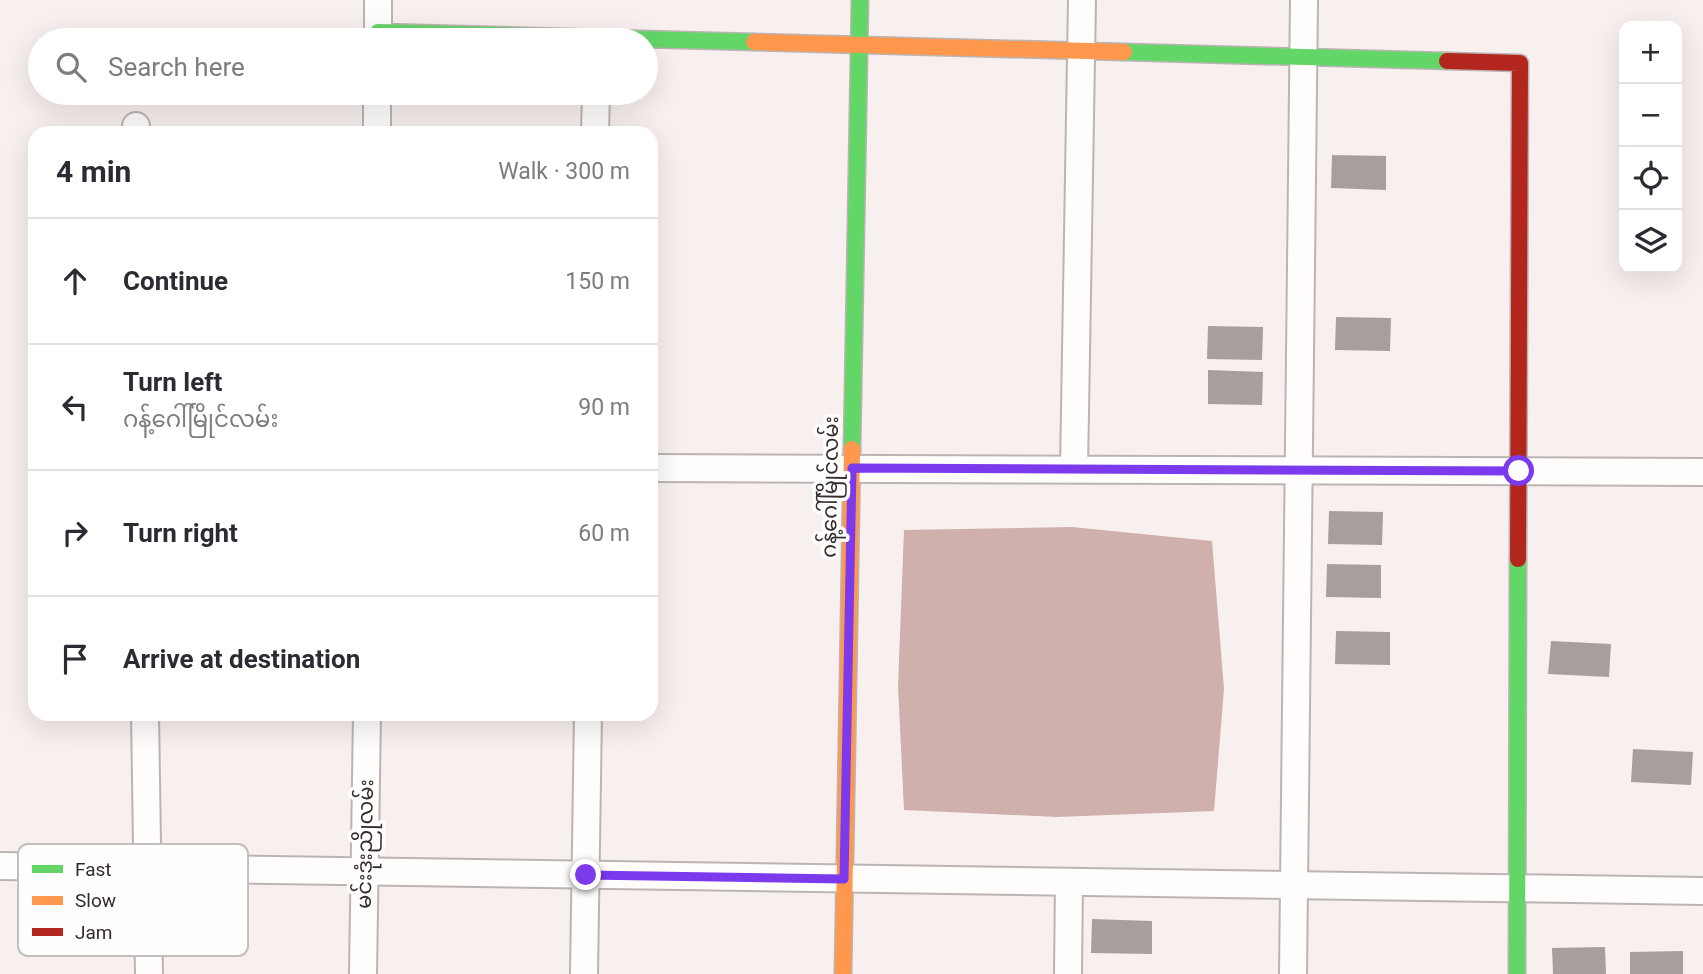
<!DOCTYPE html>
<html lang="en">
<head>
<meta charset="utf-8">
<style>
  :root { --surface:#fff; --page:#f7f7f7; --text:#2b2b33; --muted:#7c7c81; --line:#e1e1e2 }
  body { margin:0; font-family:Roboto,"Noto Sans Myanmar",sans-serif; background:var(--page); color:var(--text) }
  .controls { position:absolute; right:21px; top:21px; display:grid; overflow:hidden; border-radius:14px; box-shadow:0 7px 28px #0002 }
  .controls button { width:63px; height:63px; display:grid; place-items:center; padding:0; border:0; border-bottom:2px solid var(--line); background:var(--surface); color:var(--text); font:35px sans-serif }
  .stop { position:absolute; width:21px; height:21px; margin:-16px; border:5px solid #7c3aed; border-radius:50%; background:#fff }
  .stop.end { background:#7c3aed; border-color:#fff; box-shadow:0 2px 7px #0008 }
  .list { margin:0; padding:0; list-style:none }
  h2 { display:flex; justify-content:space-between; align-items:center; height:91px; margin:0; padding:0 28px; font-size:30px }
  h2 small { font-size:23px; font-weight:400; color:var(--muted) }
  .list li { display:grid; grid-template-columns:46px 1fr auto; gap:21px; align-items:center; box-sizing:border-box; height:126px; padding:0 28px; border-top:2px solid var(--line) }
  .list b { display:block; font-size:26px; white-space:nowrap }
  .list p { margin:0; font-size:23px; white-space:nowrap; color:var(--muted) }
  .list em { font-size:23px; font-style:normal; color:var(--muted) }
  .icon { flex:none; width:38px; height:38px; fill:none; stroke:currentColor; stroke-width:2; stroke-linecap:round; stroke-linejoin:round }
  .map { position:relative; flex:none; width:1703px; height:974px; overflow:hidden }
  .search { position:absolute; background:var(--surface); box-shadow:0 7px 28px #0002; left:28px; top:28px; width:630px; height:77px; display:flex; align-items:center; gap:18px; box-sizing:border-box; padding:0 24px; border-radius:38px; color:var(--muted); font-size:26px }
  .panel { position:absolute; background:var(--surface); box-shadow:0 7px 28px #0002; left:28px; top:126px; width:630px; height:595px; border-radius:21px }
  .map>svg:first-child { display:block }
  .water { fill:#cfb0ac }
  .building { fill:#a79f9e }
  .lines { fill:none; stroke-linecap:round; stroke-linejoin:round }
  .street-casing { stroke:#bcb4b2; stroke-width:30 }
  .fast-casing { stroke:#bcb4b2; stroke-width:19 }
  .slow-casing { stroke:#bcb4b2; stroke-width:19 }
  .jam-casing { stroke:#bcb4b2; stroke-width:19 }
  .street { stroke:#fefdfc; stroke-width:26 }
  .fast { stroke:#63d668; stroke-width:16 }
  .slow { stroke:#ff974d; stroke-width:16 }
  .jam { stroke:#b3261e; stroke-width:16 }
  .route { stroke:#7c3aed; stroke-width:9 }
  .labels { text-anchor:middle; stroke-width:7; stroke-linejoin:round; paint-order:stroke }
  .street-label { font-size:21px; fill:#352b2a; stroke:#fefefe }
  .key { fill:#fefefe; stroke:#c2bfbe; stroke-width:2 }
  .key-label { font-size:19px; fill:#352b2a }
</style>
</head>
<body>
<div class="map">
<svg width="1703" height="974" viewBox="0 0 1703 974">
  <rect width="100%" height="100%" fill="#f8f0ee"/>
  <!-- water -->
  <path class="water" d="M1072,527L1212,541L1224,689L1214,811L1057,817L904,810L898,686L904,530Z"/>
  <!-- building -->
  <g class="building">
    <path d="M1332,155L1386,156V190L1331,188Z"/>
    <path d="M1336,317L1391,318L1390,351L1335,350Z"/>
    <path d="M1208,326L1263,327L1262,360L1207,359Z"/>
    <path d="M1208,370L1263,372L1262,405L1208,404Z"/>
    <path d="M1329,511L1383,512L1382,545L1328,544Z"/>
    <path d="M1327,564L1381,565V598L1326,597Z"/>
    <path d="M1336,631L1390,632V665L1335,664Z"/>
    <path d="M1551,641L1611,644L1609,677L1548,674Z"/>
    <path d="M1633,749L1693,752L1691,785L1631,782Z"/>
    <path d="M1092,919L1152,921V954L1091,953Z"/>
    <path d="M1605,947L1606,974H1553L1552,948Z"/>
    <path d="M1683,951V974H1630V952Z"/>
  </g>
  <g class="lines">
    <!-- street casing -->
    <g class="street-casing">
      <g id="street">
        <path d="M378,0V40"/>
        <path d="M136,126V133"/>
        <path d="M377,133V93"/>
        <path d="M595,133L596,93"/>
        <path d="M651,468L1703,472"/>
        <path d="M1074,469L1082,0"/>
        <path d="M145,714L149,974"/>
        <path d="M0,866L1703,891"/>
        <path d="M363,974L367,714"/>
        <path d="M584,974L588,714"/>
        <path d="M1068,974L1069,882"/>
        <path d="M1293,974L1304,0"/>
      </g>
    </g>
    <!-- fast casing -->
    <g class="fast-casing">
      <g id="fast">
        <path d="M378,32L754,42"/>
        <path d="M1124,52L1447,61"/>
        <path d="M852,449L860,0"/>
        <path d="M1517,974L1518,559"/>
      </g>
    </g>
    <!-- slow casing -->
    <g class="slow-casing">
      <g id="slow">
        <path d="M754,42L1124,52"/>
        <path d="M843,974L852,449"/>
      </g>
    </g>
    <!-- jam casing -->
    <g class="jam-casing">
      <path id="jam" d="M1447,61L1520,63L1518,559"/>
    </g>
    <!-- street -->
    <use href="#street" class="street"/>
    <!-- fast -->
    <use href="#fast" class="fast"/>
    <!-- slow -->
    <use href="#slow" class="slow"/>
    <!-- jam -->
    <use href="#jam" class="jam"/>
  </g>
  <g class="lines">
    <!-- route -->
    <path class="route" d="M586,875L844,879L852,468L1519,471"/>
  </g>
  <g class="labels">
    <!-- street labels -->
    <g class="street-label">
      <text transform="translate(830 487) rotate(-89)" y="7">ဂန့်ဂေါ်မြိုင်လမ်း</text>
      <text transform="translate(365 844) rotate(-89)" y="7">မင်းဒုံးညိုလမ်း</text>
    </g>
  </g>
  <!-- legend -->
  <rect x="18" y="844" width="230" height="112" rx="10" class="key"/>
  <rect x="32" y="865" width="31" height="8" fill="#63d668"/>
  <rect x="32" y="896" width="31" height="9" fill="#ff974d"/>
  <rect x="32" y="928" width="31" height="8" fill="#b3261e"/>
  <g class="key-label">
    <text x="75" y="876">Fast</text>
    <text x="75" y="907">Slow</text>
    <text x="75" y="939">Jam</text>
  </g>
</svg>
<div class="controls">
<button>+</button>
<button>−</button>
<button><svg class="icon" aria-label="locate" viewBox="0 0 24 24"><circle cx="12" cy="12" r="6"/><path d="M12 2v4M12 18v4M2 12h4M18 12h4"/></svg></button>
<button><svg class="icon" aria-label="layers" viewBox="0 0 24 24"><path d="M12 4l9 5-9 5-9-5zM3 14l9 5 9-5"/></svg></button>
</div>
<div class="stop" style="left:1519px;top:471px"></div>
<div class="stop end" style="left:586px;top:875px"></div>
<div class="search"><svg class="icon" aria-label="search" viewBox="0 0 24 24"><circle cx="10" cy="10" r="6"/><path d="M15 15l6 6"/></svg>Search here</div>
<section class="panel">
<h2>4 min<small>Walk · 300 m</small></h2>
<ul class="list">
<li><svg class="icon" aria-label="ahead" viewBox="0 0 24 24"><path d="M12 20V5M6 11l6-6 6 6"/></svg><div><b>Continue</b></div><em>150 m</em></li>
<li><svg class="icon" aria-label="left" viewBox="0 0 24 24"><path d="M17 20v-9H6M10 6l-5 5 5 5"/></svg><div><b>Turn left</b><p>ဂန့်ဂေါ်မြိုင်လမ်း</p></div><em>90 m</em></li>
<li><svg class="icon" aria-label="right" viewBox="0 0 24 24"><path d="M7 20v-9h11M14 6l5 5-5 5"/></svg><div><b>Turn right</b></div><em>60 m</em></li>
<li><svg class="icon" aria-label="arrive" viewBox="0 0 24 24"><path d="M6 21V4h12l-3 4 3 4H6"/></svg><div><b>Arrive at destination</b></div></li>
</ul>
</section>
</div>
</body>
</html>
